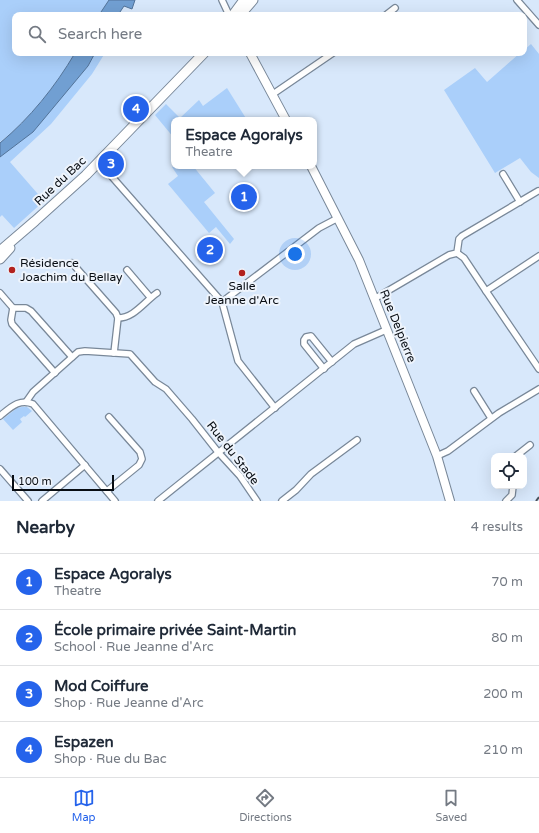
<!DOCTYPE html>
<html lang="en">
<head>
<meta charset="utf-8">
<style>
  :root { --surface:#fff; --page:#f6f6f7; --text:#1f2937; --muted:#747a83; --line:#e0e1e3; --accent:#2563eb }
  body { margin:0; font-family:"Varela Round",sans-serif; background:var(--page); color:var(--text) }
  .controls { position:absolute; right:12px; bottom:12px; display:grid; overflow:hidden; border-radius:8px; box-shadow:0 4px 16px #0002 }
  .controls button { width:36px; height:36px; display:grid; place-items:center; padding:0; border:0; border-bottom:1px solid var(--line); background:var(--surface); color:var(--text); font:20px sans-serif }
  .scale { position:absolute; left:12px; bottom:10px; width:102px; box-sizing:border-box; padding-left:4px; border:2px solid #080d13; border-top:0; font-size:11px; line-height:14px; white-space:nowrap; color:#080d13; -webkit-text-stroke:3px #eef4fc; paint-order:stroke }
  .you { position:absolute; left:295px; top:254px; width:14px; height:14px; margin:-10px; border:3px solid #fff; border-radius:50%; background:#1a73e8; box-shadow:0 0 0 6px #1a73e833 }
  .badge { display:grid; place-items:center; width:26px; height:26px; border-radius:50%; background:var(--accent); color:#fff; font-size:13px; font-weight:700 }
  .pin { position:absolute; translate:-50% -50%; border:2px solid #fff; box-shadow:0 1px 4px #0006 }
  .popup { position:absolute; left:171px; top:117px; width:146px; height:52px; box-sizing:border-box; display:grid; place-content:center; border-radius:8px; background:var(--surface); filter:drop-shadow(0 1px 3px #0005); font-size:13px; white-space:nowrap; color:var(--muted) }
  .popup b { font-size:15px; color:var(--text) }
  .popup::after { content:''; position:absolute; left:50%; top:100%; margin-left:-8px; border:8px solid transparent; border-top-color:var(--surface) }
  .list { margin:0; padding:0; list-style:none }
  h2 { display:flex; justify-content:space-between; align-items:center; height:52px; margin:0; padding:0 16px; font-size:17px }
  h2 small { font-size:13px; font-weight:400; color:var(--muted) }
  .list li { display:grid; grid-template-columns:26px 1fr auto; gap:12px; align-items:center; box-sizing:border-box; height:56px; padding:0 16px; border-top:1px solid var(--line) }
  .list b { display:block; font-size:15px; white-space:nowrap }
  .list p { margin:0; font-size:13px; white-space:nowrap; color:var(--muted) }
  .list em { font-size:13px; font-style:normal; color:var(--muted) }
  .icon { flex:none; width:22px; height:22px; fill:none; stroke:currentColor; stroke-width:2; stroke-linecap:round; stroke-linejoin:round }
  .map { position:relative; flex:none; width:539px; height:501px; overflow:hidden }
  .search { position:absolute; background:var(--surface); box-shadow:0 4px 16px #0002; left:12px; right:12px; top:12px; height:44px; display:flex; align-items:center; gap:10px; box-sizing:border-box; padding:0 14px; border-radius:8px; color:var(--muted); font-size:15px }
  .sheet { height:276px; background:var(--surface) }
  nav { display:flex; justify-content:space-around; align-items:center; box-sizing:border-box; height:56px; border-top:1px solid var(--line); background:var(--surface); font-size:11px; color:var(--muted) }
  nav a { display:grid; justify-items:center; gap:2px }
  nav .on { color:var(--accent) }
  .map>svg:first-child { display:block }
  .green { fill:#aacffa }
  .water { fill:#719fd2; stroke:#527399 }
  .lines { fill:none; stroke-linecap:round; stroke-linejoin:round }
  .street-casing { stroke:#798899; stroke-width:8 }
  .secondary-casing { stroke:#798899; stroke-width:10 }
  .primary-casing { stroke:#798899; stroke-width:11 }
  .street { stroke:#fff; stroke-width:5.5 }
  .secondary { stroke:#fff; stroke-width:8 }
  .primary { stroke:#fff; stroke-width:9 }
  .rail { stroke:#49525c; stroke-width:2; stroke-dasharray:8 4; stroke-linecap:butt }
  .poi-dot { fill:#b2221f; stroke:#eef4fc; stroke-width:1.5 }
  .labels { text-anchor:middle; stroke-width:4; stroke-linejoin:round; paint-order:stroke }
  .street-label { font-size:12px; fill:#080d13; stroke:#eef4fc }
  .poi-label { font-size:12px; fill:#080d13; stroke:#eef4fc; text-anchor:start }
</style>
</head>
<body>
<div class="map">
<svg width="539" height="501" viewBox="0 0 539 501">
  <rect width="100%" height="100%" fill="#d8e8fb"/>
  <!-- green -->
  <g class="green">
    <path d="M0,0H109L99,15H15V53H75C55,86 31,118 0,142Z"/>
    <path d="M531,44L539,54V178L531,172L520,158L495,173L444,90L475,68L487,82L520,53H524V50Z"/>
    <path d="M95,53H105L92,74L51,124L10,162L44,201L14,228L2,215L0,217V157L33,131L88,66Z"/>
    <path d="M227,88L247,120H174V138L155,115L166,104L180,118L199,100L203,106Z"/>
    <path d="M174,166H193L215,193L204,202L234,239L230,244L216,227L209,233L168,184L178,176L172,167Z"/>
    <path d="M22,407H27L32,411L25,417L24,416L20,419L22,422L13,430L3,419L17,408Z"/>
  </g>
  <!-- water -->
  <g class="water">
    <path d="M109,0H135L132,9L124,6L118,15H99Z"/>
    <path d="M75,53H95L88,66L33,132L0,157V143C30,118 55,87 75,53Z"/>
  </g>
  <g class="lines">
    <!-- street casing -->
    <g class="street-casing">
      <g id="street">
        <path d="M222,0L229,15"/>
        <path d="M517,0L539,25"/>
        <path d="M386,15L395,8"/>
        <path d="M273,94L333,53"/>
        <path d="M99,162L222,302L238,361L275,408"/>
        <path d="M503,174L520,202"/>
        <path d="M457,253L464,258L486,291"/>
        <path d="M539,256L486,291L539,369"/>
        <path d="M72,263L116,313L118,318L114,353"/>
        <path d="M127,270L150,297"/>
        <path d="M0,293L13,308H26L31,311L72,357"/>
        <path d="M374,299L449,255L457,253L459,239L462,236L538,191"/>
        <path d="M222,302L319,228L338,218"/>
        <path d="M13,308L11,320L12,324L55,373"/>
        <path d="M118,318C134,318 144,302 157,293"/>
        <path d="M324,369L304,344V340L306,337L311,336L332,362"/>
        <path d="M474,391L491,418"/>
        <path d="M26,402L33,392L78,352L85,351L130,354L155,382L166,389L192,419L218,452L240,476L257,501"/>
        <path d="M0,416C10,408 19,398 33,404L115,501"/>
        <path d="M437,456L448,451L499,413L539,389"/>
        <path d="M516,456L530,445"/>
        <path d="M0,469L28,501"/>
        <path d="M107,491L139,465L142,459L140,452L109,417"/>
        <path d="M42,501L85,465"/>
        <path d="M158,501L354,344L386,330"/>
        <path d="M282,501L296,490L311,474L357,440"/>
        <path d="M506,501L512,495L513,486"/>
      </g>
    </g>
    <!-- secondary casing -->
    <g class="secondary-casing">
      <g id="secondary">
        <path d="M250,53L286,120"/>
        <path d="M311,166L359,260L437,456L450,501"/>
      </g>
    </g>
    <!-- primary casing -->
    <g class="primary-casing">
      <g id="primary">
        <path d="M233,15L244,0"/>
        <path d="M240,15L253,0"/>
        <path d="M0,251L35,221L86,175L204,53"/>
        <path d="M0,259L10,248"/>
      </g>
    </g>
    <!-- street -->
    <use href="#street" class="street"/>
    <!-- secondary -->
    <use href="#secondary" class="secondary"/>
    <!-- primary -->
    <use href="#primary" class="primary"/>
    <!-- rail -->
    <path class="rail" d="M536,501L539,497"/>
  </g>
  <!-- markers -->
  <g class="poi-dot">
    <circle cx="12" cy="270" r="4"/>
    <circle cx="242" cy="273" r="4"/>
  </g>
  <g class="labels">
    <!-- street labels -->
    <g class="street-label">
      <text transform="translate(60 181) rotate(-43)" y="4">Rue du Bac</text>
      <text transform="translate(398 326) rotate(68)" y="4">Rue Delpierre</text>
      <text transform="translate(233 453) rotate(52)" y="4">Rue du Stade</text>
    </g>
    <!-- poi labels -->
    <g class="poi-label">
      <text x="20" y="267">Résidence<tspan x="20" dy="14">Joachim du Bellay</tspan></text>
      <text x="242" y="290" text-anchor="middle">Salle<tspan x="242" dy="14">Jeanne d'Arc</tspan></text>
    </g>
  </g>
</svg>
<div class="controls">
<button><svg class="icon" aria-label="locate" viewBox="0 0 24 24"><circle cx="12" cy="12" r="6"/><path d="M12 2v4M12 18v4M2 12h4M18 12h4"/></svg></button>
</div>
<div class="scale">100 m</div>
<div class="you"></div>
<div class="pin badge" style="left:244px;top:197px">1</div>
<div class="popup"><b>Espace Agoralys</b>Theatre</div>
<div class="pin badge" style="left:210px;top:250px">2</div>
<div class="pin badge" style="left:111px;top:164px">3</div>
<div class="pin badge" style="left:136px;top:109px">4</div>
<div class="search"><svg class="icon" aria-label="search" viewBox="0 0 24 24"><circle cx="10" cy="10" r="6"/><path d="M15 15l6 6"/></svg>Search here</div>
</div>
<section class="sheet">
<h2>Nearby<small>4 results</small></h2>
<ul class="list">
<li><span class="badge">1</span><div><b>Espace Agoralys</b><p>Theatre</p></div><em>70 m</em></li>
<li><span class="badge">2</span><div><b>École primaire privée Saint-Martin</b><p>School · Rue Jeanne d'Arc</p></div><em>80 m</em></li>
<li><span class="badge">3</span><div><b>Mod Coiffure</b><p>Shop · Rue Jeanne d'Arc</p></div><em>200 m</em></li>
<li><span class="badge">4</span><div><b>Espazen</b><p>Shop · Rue du Bac</p></div><em>210 m</em></li>
</ul>
</section>
<nav>
<a class="on"><svg class="icon" aria-label="map" viewBox="0 0 24 24"><path d="M3 6l6-2 6 2 6-2v14l-6 2-6-2-6 2zM9 4v14M15 6v14"/></svg>Map</a>
<a><svg class="icon" aria-label="directions" viewBox="0 0 24 24"><path d="M12 3l9 9-9 9-9-9zM9 14v-3h6M13 9l2 2-2 2"/></svg>Directions</a>
<a><svg class="icon" aria-label="saved" viewBox="0 0 24 24"><path d="M7 4h10v16l-5-4-5 4z"/></svg>Saved</a>
</nav>
</body>
</html>
